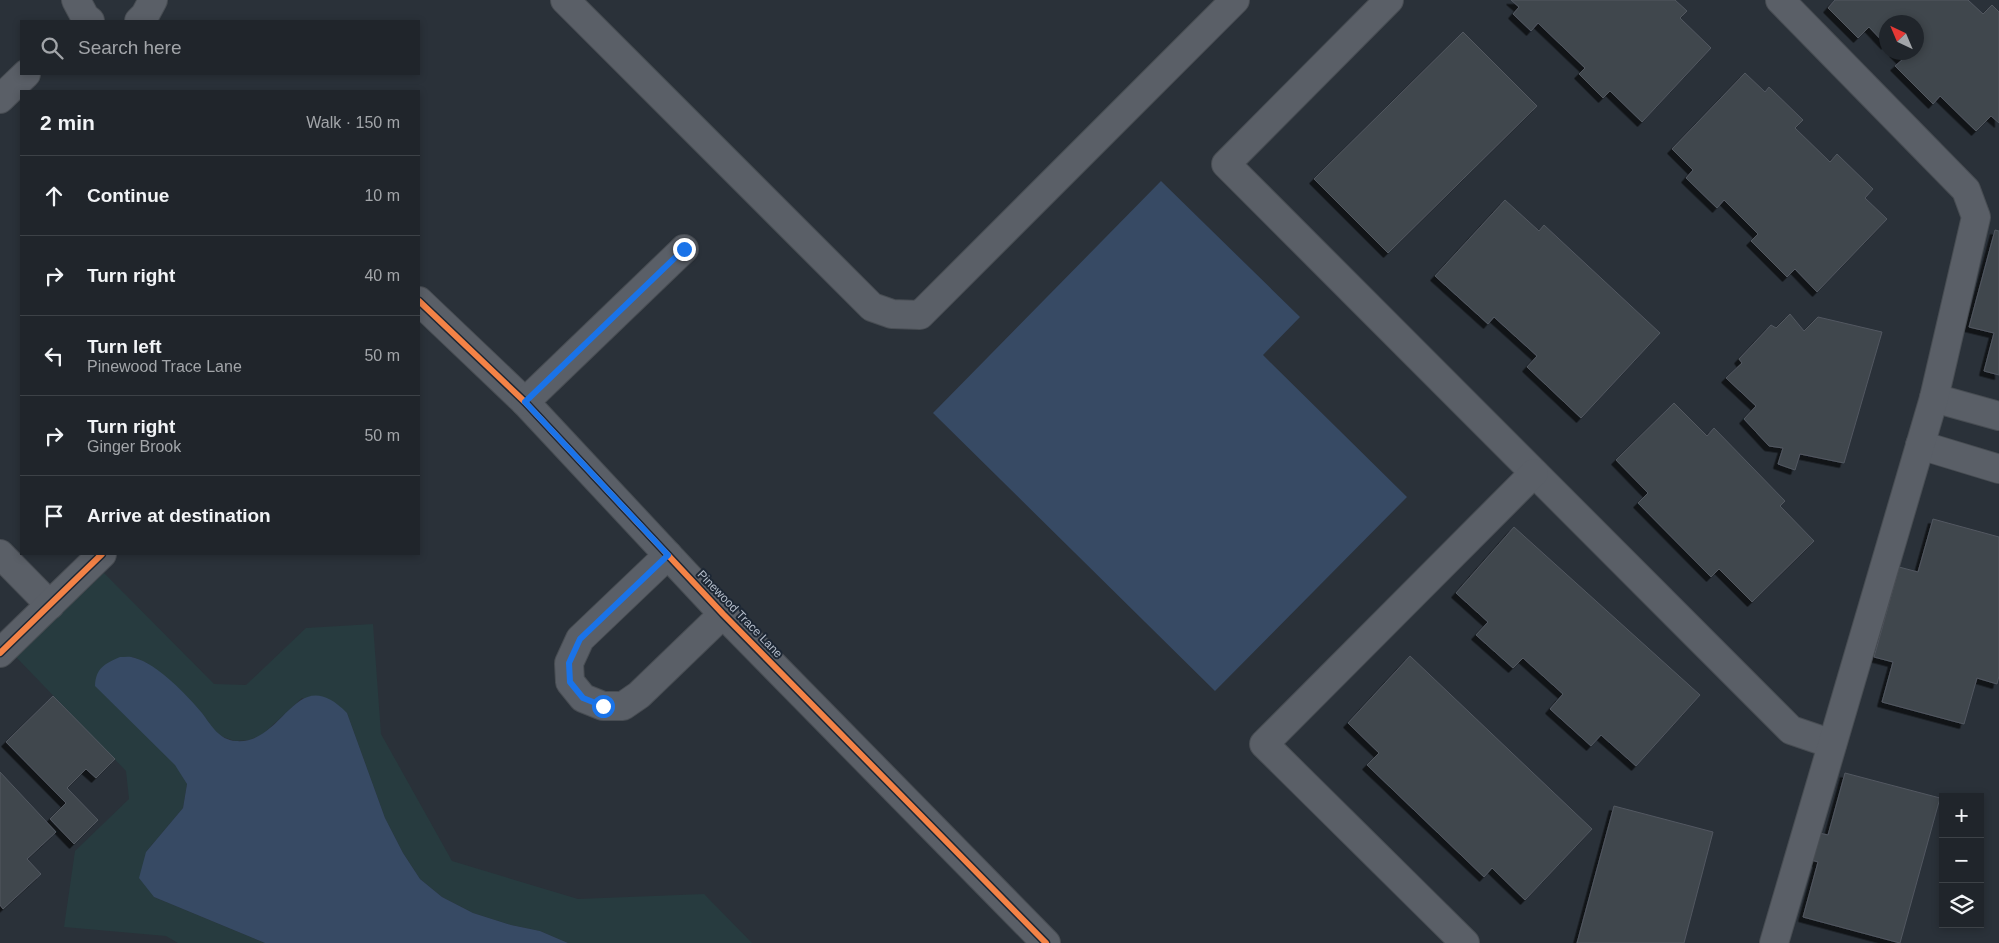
<!DOCTYPE html>
<html lang="en">
<head>
<meta charset="utf-8">
<style>
  :root { --surface:#20252b; --page:#282d33; --text:#f1f3f6; --muted:#a2a5a9; --line:#3d4247 }
  body { margin:0; font-family:Arial,sans-serif; background:var(--page); color:var(--text) }
  .controls { position:absolute; right:15px; bottom:15px; display:grid; overflow:hidden; border-radius:0px; box-shadow:0 2px 8px #0003 }
  .controls button { width:45px; height:45px; display:grid; place-items:center; padding:0; border:0; border-bottom:1px solid var(--line); background:var(--surface); color:var(--text); font:25px sans-serif }
  .compass { position:absolute; left:1879px; top:15px; width:45px; height:45px; border-radius:50%; background:var(--surface); box-shadow:0 2px 8px #0003; rotate:316deg }
  .stop { position:absolute; width:15px; height:15px; margin:-11px; border:4px solid #1a73e8; border-radius:50%; background:#fff }
  .stop.end { background:#1a73e8; border-color:#fff; box-shadow:0 1px 5px #0008 }
  .list { margin:0; padding:0; list-style:none }
  h2 { display:flex; justify-content:space-between; align-items:center; height:65px; margin:0; padding:0 20px; font-size:21px }
  h2 small { font-size:16px; font-weight:400; color:var(--muted) }
  .list li { display:grid; grid-template-columns:32px 1fr auto; gap:15px; align-items:center; box-sizing:border-box; height:80px; padding:0 20px; border-top:1px solid var(--line) }
  .list b { display:block; font-size:19px; white-space:nowrap }
  .list p { margin:0; font-size:16px; white-space:nowrap; color:var(--muted) }
  .list em { font-size:16px; font-style:normal; color:var(--muted) }
  .icon { flex:none; width:28px; height:28px; fill:none; stroke:currentColor; stroke-width:2; stroke-linecap:round; stroke-linejoin:round }
  .map { position:relative; flex:none; width:1999px; height:943px; overflow:hidden }
  .search { position:absolute; background:var(--surface); box-shadow:0 2px 8px #0003; left:20px; top:20px; width:400px; height:55px; display:flex; align-items:center; gap:12px; box-sizing:border-box; padding:0 18px; border-radius:0px; color:var(--muted); font-size:19px }
  .panel { position:absolute; background:var(--surface); box-shadow:0 2px 8px #0003; left:20px; top:90px; width:400px; height:465px; border-radius:0px }
  .map>svg:first-child { display:block }
  .green { fill:#273b3f }
  .water { fill:#374a64 }
  .building { fill:#41464d; stroke:#525861; filter:url(#shadow) }
  .lines { fill:none; stroke-linecap:round; stroke-linejoin:round }
  .minor-casing { stroke:#484d53; stroke-width:30 }
  .minor { stroke:#5a5f67; stroke-width:28 }
  .cycleway-casing { stroke:#1d2734; stroke-width:9 }
  .cycleway { stroke:#f48246; stroke-width:6 }
  .route { stroke:#1a73e8; stroke-width:6 }
  .labels { text-anchor:middle; stroke-width:4; stroke-linejoin:round; paint-order:stroke }
  .street-label { font-size:12px; fill:#b4bcc9; stroke:#1d2734 }
</style>
</head>
<body>
<div class="map">
<svg width="1999" height="943" viewBox="0 0 1999 943">
  <defs>
    <filter id="shadow"><feDropShadow dx="-4.5" dy="4.5" stdDeviation="0" flood-color="#0009"/></filter>
  </defs>
  <rect width="100%" height="100%" fill="#2a3139"/>
  <!-- green -->
  <path class="green" d="M104,573L214,684L246,685L306,628L373,624L381,734L452,861L578,899L704,894L752,943H568L540,931L511,925L473,913L442,897L420,879L403,853L385,818L347,713L302,698L262,735L249,740L235,741L223,737L215,731L201,712L147,663L133,657H120L187,784L183,808L146,852L154,897L265,943H178L166,936L64,927L75,851L129,799L126,771L16,657Z"/>
  <!-- water -->
  <g class="water">
    <path d="M1161,181L1300,317L1263,355L1407,497L1215,691L933,413Z"/>
    <path d="M120,657C125,657 130,656 135,658C157,664 187,695 202,713C211,725 219,740 236,741C285,745 295,660 347,713L385,818L403,853L420,879L442,897L473,913L511,925L540,931L568,943H265L154,897L139,878L146,852L183,808L187,784L175,765L95,686C96,668 104,664 120,657Z"/>
  </g>
  <!-- building -->
  <g class="building">
    <path d="M1511,0H1675L1687,11L1680,18L1711,48L1642,122L1610,91L1603,98L1579,74L1585,68L1538,23L1531,31L1513,14L1519,7Z"/>
    <path d="M1835,0H1968L1983,14L1992,5L1999,12V123L1991,116L1976,131L1940,96L1933,104L1895,66L1902,60L1894,52H1916V22H1886V45L1869,27L1858,38L1828,8Z"/>
    <path d="M1463,32L1537,106L1388,253L1314,179Z"/>
    <path d="M1745,73L1765,92L1769,87L1803,120L1795,128L1830,162L1837,154L1873,189L1865,198L1887,219L1817,292L1795,269L1787,277L1751,241L1758,234L1724,200L1717,208L1686,178L1693,170L1672,149Z"/>
    <path d="M1505,200L1539,231L1544,225L1660,333L1581,418L1527,367L1537,356L1494,317L1488,324L1435,276Z"/>
    <path d="M1995,230L1999,231V375L1984,371L1994,333L1969,327Z"/>
    <path d="M1790,314L1804,331L1818,317L1882,332L1844,463L1800,454L1795,470L1778,464L1783,448L1769,446L1744,419L1756,406L1726,378L1742,363L1739,359L1771,325L1776,328Z"/>
    <path d="M1674,403L1707,436L1714,428L1785,501L1780,506L1814,541L1752,602L1719,569L1711,577L1638,503L1648,493L1616,460Z"/>
    <path d="M1933,519L1999,537V676L1997,684L1977,678L1964,724L1882,702L1893,662L1874,657L1899,567L1918,572Z"/>
    <path d="M1514,527L1700,695L1636,766L1601,735L1591,746L1550,709L1563,694L1523,658L1513,668L1476,635L1488,622L1456,593Z"/>
    <path d="M1410,656L1592,829L1525,900L1492,868L1484,877L1367,765L1379,753L1348,723Z"/>
    <path d="M53,696L115,759L96,778L86,769L67,788L98,820L74,844L50,819L66,803L6,742Z"/>
    <path d="M0,772L56,832L27,859L41,874L3,909L0,905Z"/>
    <path d="M1845,773L1940,798L1900,943L1803,917L1818,862L1808,859L1815,832L1828,835Z"/>
    <path d="M1614,806L1713,832L1684,943H1577Z"/>
  </g>
  <g class="lines">
    <!-- minor casing -->
    <g class="minor-casing">
      <g id="minor">
        <path d="M76,0L85,17L90,21"/>
        <path d="M565,0L872,307L892,314L920,315L1235,0"/>
        <path d="M1389,0L1226,164L1791,730L1832,744"/>
        <path d="M139,21L145,15L153,0"/>
        <path d="M0,99L26,74"/>
        <path d="M419,301L525,402L723,614L1046,943"/>
        <path d="M1934,398L1999,416"/>
        <path d="M525,402L684,249"/>
        <path d="M1920,445L1999,469"/>
        <path d="M0,554L50,605"/>
        <path d="M668,555L580,639L569,663L570,682L583,698L603,706H623L639,695L723,614"/>
        <path d="M0,653L102,554"/>
        <path d="M1465,943L1264,744L1534,473"/>
        <path d="M1774,943L1934,398L1976,217L1966,190L1780,0"/>
      </g>
    </g>
    <!-- minor -->
    <use href="#minor" class="minor"/>
    <!-- cycleway casing -->
    <g class="cycleway-casing">
      <g id="cycleway">
        <path d="M419,301L525,402L723,614L1046,943"/>
        <path d="M0,653L102,554"/>
      </g>
    </g>
    <!-- cycleway -->
    <use href="#cycleway" class="cycleway"/>
  </g>
  <g class="lines">
    <!-- route -->
    <path class="route" d="M603,706L583,698L570,682L569,663L580,639L668,555L525,402L684,249"/>
  </g>
  <g class="labels">
    <!-- street labels -->
    <g class="street-label">
      <text transform="translate(740 614) rotate(46)" y="4">Pinewood Trace Lane</text>
    </g>
  </g>
</svg>
<div class="controls">
<button>+</button>
<button>−</button>
<button><svg class="icon" aria-label="layers" viewBox="0 0 24 24"><path d="M12 4l9 5-9 5-9-5zM3 14l9 5 9-5"/></svg></button>
</div>
<svg class="compass" viewBox="-18 -18 36 36"><path d="M0-13l5 13h-10z" fill="#e53935"/><path d="M0 13l5-13h-10z" fill="#a2a5a9"/></svg>
<div class="stop" style="left:603px;top:706px"></div>
<div class="stop end" style="left:684px;top:249px"></div>
<div class="search"><svg class="icon" aria-label="search" viewBox="0 0 24 24"><circle cx="10" cy="10" r="6"/><path d="M15 15l6 6"/></svg>Search here</div>
<section class="panel">
<h2>2 min<small>Walk · 150 m</small></h2>
<ul class="list">
<li><svg class="icon" aria-label="ahead" viewBox="0 0 24 24"><path d="M12 20V5M6 11l6-6 6 6"/></svg><div><b>Continue</b></div><em>10 m</em></li>
<li><svg class="icon" aria-label="right" viewBox="0 0 24 24"><path d="M7 20v-9h11M14 6l5 5-5 5"/></svg><div><b>Turn right</b></div><em>40 m</em></li>
<li><svg class="icon" aria-label="left" viewBox="0 0 24 24"><path d="M17 20v-9H6M10 6l-5 5 5 5"/></svg><div><b>Turn left</b><p>Pinewood Trace Lane</p></div><em>50 m</em></li>
<li><svg class="icon" aria-label="right" viewBox="0 0 24 24"><path d="M7 20v-9h11M14 6l5 5-5 5"/></svg><div><b>Turn right</b><p>Ginger Brook</p></div><em>50 m</em></li>
<li><svg class="icon" aria-label="arrive" viewBox="0 0 24 24"><path d="M6 21V4h12l-3 4 3 4H6"/></svg><div><b>Arrive at destination</b></div></li>
</ul>
</section>
</div>
</body>
</html>
